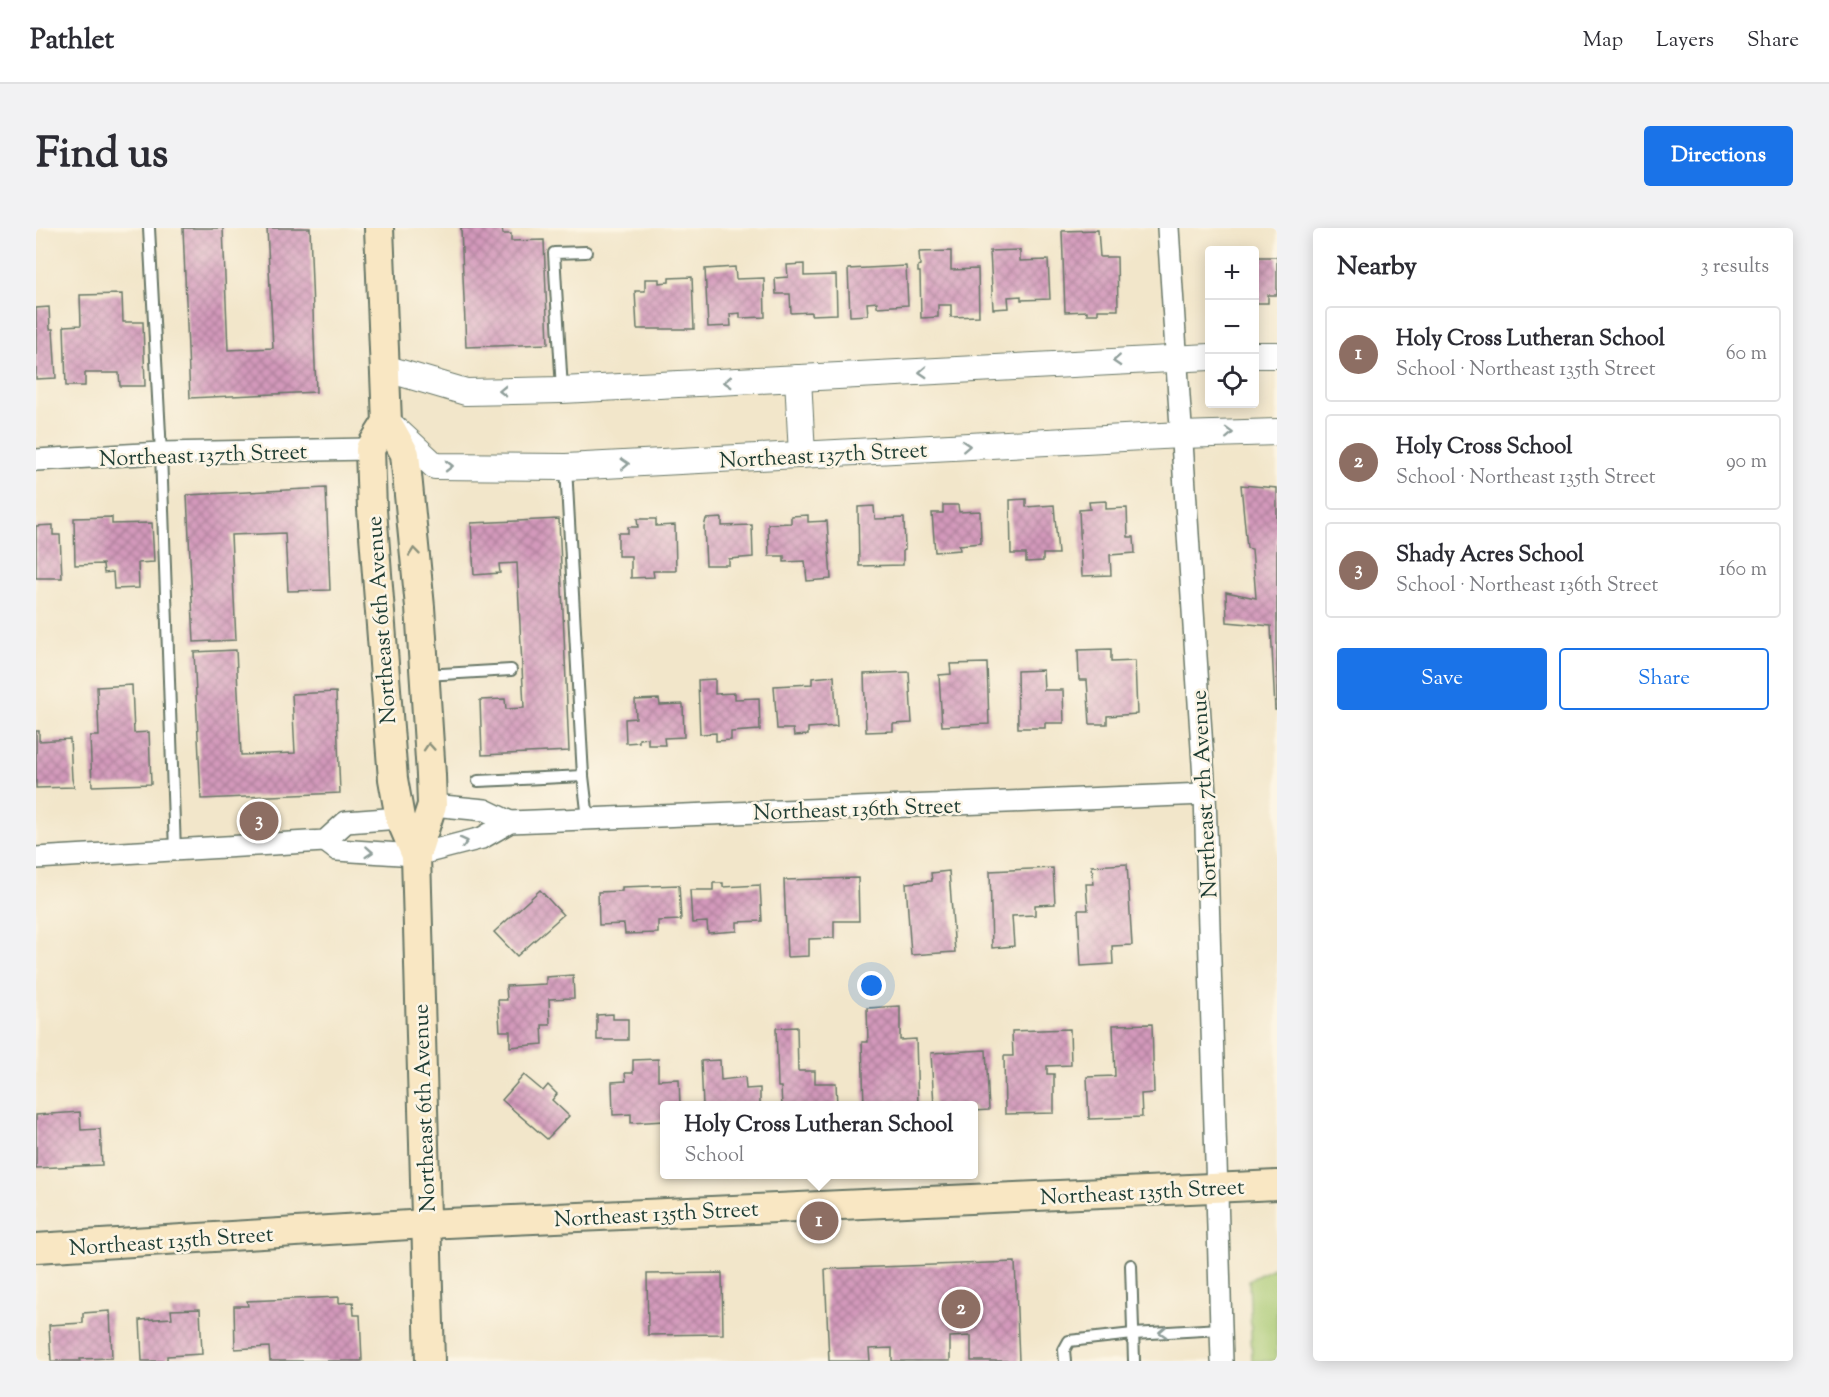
<!DOCTYPE html>
<html lang="en">
<head>
<meta charset="utf-8">
<style>
  :root { --surface:#fff; --page:#f2f2f3; --text:#2b2b33; --muted:#7c7c81; --line:#e1e1e2; --accent:#1a73e8 }
  body { margin:0; font-family:"Sorts Mill Goudy",serif; background:var(--page); color:var(--text) }
  .controls { position:absolute; right:18px; top:18px; display:grid; overflow:hidden; border-radius:6px; box-shadow:0 3px 15px #0003 }
  .controls button { width:54px; height:54px; display:grid; place-items:center; padding:0; border:0; border-bottom:2px solid var(--line); background:var(--surface); color:var(--text); font:30px sans-serif }
  .you { position:absolute; left:836px; top:758px; width:21px; height:21px; margin:-15px; border:4px solid #fff; border-radius:50%; background:#1a73e8; box-shadow:0 0 0 9px #1a73e833 }
  .badge { display:grid; place-items:center; width:39px; height:39px; border-radius:50%; background:var(--accent); color:#fff; font-size:20px; font-weight:700 }
  .pin { position:absolute; translate:-50% -50%; border:3px solid #fff; box-shadow:0 2px 6px #0006 }
  .popup { position:absolute; left:624px; top:873px; width:318px; height:78px; box-sizing:border-box; display:grid; place-content:center; border-radius:6px; background:var(--surface); filter:drop-shadow(0 2px 4px #0005); font-size:20px; white-space:nowrap; color:var(--muted) }
  .popup b { font-size:22px; color:var(--text) }
  .popup::after { content:''; position:absolute; left:50%; top:100%; margin-left:-12px; border:12px solid transparent; border-top-color:var(--surface) }
  .list { margin:0; padding:0; list-style:none }
  h2 { display:flex; justify-content:space-between; align-items:center; height:78px; margin:0; padding:0 24px; font-size:26px }
  h2 small { font-size:20px; font-weight:400; color:var(--muted) }
  .list li { display:grid; grid-template-columns:39px 1fr auto; gap:18px; align-items:center; box-sizing:border-box; height:96px; margin:0 12px 12px; padding:0 12px; border:2px solid var(--line); border-radius:6px }
  .list b { display:block; font-size:22px; white-space:nowrap }
  .list p { margin:0; font-size:20px; white-space:nowrap; color:var(--muted) }
  .list em { font-size:20px; font-style:normal; color:var(--muted) }
  .actions { display:flex; gap:12px; padding:18px 24px }
  .actions a { flex:1; padding:14px 0; border:2px solid var(--accent); border-radius:6px; text-align:center; font-size:21px; color:var(--accent) }
  .actions .main { background:var(--accent); color:#fff }
  .icon { flex:none; width:33px; height:33px; fill:none; stroke:currentColor; stroke-width:2; stroke-linecap:round; stroke-linejoin:round }
  .map { position:relative; flex:none; width:1241px; height:1133px; overflow:hidden; border-radius:6px }
  header { display:flex; align-items:center; gap:36px; box-sizing:border-box; height:84px; padding:0 30px; background:var(--surface); border-bottom:2px solid var(--line) }
  header strong { font-size:28px }
  nav { display:flex; gap:33px; margin-inline-start:auto; font-size:21px }
  .intro { display:flex; align-items:center; justify-content:space-between; box-sizing:border-box; height:144px; padding:0 36px }
  h1 { margin:0; font-size:42px }
  .button { padding:15px 27px; border-radius:6px; background:var(--accent); color:#fff; font-size:21px; font-weight:700 }
  main { display:flex; gap:36px; padding:0 36px }
  aside { flex:1; background:var(--surface); border-radius:6px; box-shadow:0 3px 15px #0003 }
  .map>svg:first-child { display:block }
  .green { fill:#a6c76f; stroke:#628252; stroke-width:1.5 }
  .building { fill:url(#building-cross-hatch) }
  .lines { fill:none; stroke-linecap:round; stroke-linejoin:round }
  .service-casing { stroke:#697868; stroke-width:14 }
  .minor-casing { stroke:#697868; stroke-width:24 }
  .tertiary-casing { stroke:#697868; stroke-width:28 }
  .secondary-casing { stroke:#697868; stroke-width:32 }
  .service { stroke:#fff; stroke-width:10 }
  .minor { stroke:#fff; stroke-width:21 }
  .tertiary { stroke:#fff; stroke-width:26 }
  .secondary { stroke:#f9e7c3; stroke-width:28 }
  .oneway { stroke:#8f9e9a }
  .oneway2 { stroke:#8c927c }
  .labels { text-anchor:middle; stroke-width:5; stroke-linejoin:round; paint-order:stroke }
  .street-label { font-size:22px; fill:#1f3d34; stroke:#fcf5e5 }
</style>
</head>
<body>
<header>
<strong>Pathlet</strong>
<nav><a>Map</a><a>Layers</a><a>Share</a></nav>
</header>
<div class="intro"><h1>Find us</h1><a class="button">Directions</a></div>
<main>
<div class="map">
<svg width="1241" height="1133" viewBox="0 0 1241 1133">
  <defs>
    <pattern id="building-cross-hatch" width="8" height="8" patternUnits="userSpaceOnUse" patternTransform="scale(1.5)"><rect width="8" height="8" fill="#d399bb"/><path d="M0 0l8 8M0 8l8-8" fill="none" stroke="#ab7e99"/></pattern>
  </defs>
  <rect width="100%" height="100%" fill="#fcf5e5"/>
  <filter id="ink" filterUnits="userSpaceOnUse"><feTurbulence type="fractalNoise" baseFrequency=".0167" numOctaves="2"/><feDisplacementMap in="SourceGraphic" scale="12" xChannelSelector="R" yChannelSelector="G"/><feConvolveMatrix kernelMatrix="1 2 1 2 8 2 1 2 1" color-interpolation-filters="sRGB"/></filter>
  <filter id="wash" filterUnits="userSpaceOnUse"><feTurbulence type="fractalNoise" baseFrequency=".008" numOctaves="4" result="noise"/><feDisplacementMap in="SourceGraphic" scale="24" xChannelSelector="R" yChannelSelector="G"/><feGaussianBlur stdDeviation="1.35" result="paint"/><feColorMatrix in="noise" values="0 0 0 0 0 0 0 0 0 0 0 0 0 0 0 0 0 1.4 0 .05"/><feComposite in="paint" operator="in"/></filter>
  <g filter="url(#wash)">
    <rect width="100%" height="100%" fill="#f2e6ca"/>
    <!-- green -->
    <path class="green" d="M1241,1038V1133H1216L1213,1052Z"/>
    <g id="blocks">
      <!-- building -->
      <g class="building">
        <path d="M147,0H187L192,122L237,120L231,0H274L280,164L154,170Z"/>
        <path d="M425,0H466L467,6H475V13L508,12L512,116L430,119Z"/>
        <path d="M1062,2L1064,29H1081L1082,82H1062V86H1051V83L1029,84L1026,3Z"/>
        <path d="M984,22V33L1012,32L1014,71L985,72V68L972,69L973,80L957,81L954,23Z"/>
        <path d="M915,23V42L942,41L943,88L915,89V77H902V89L885,90L884,44H882V38L884,37L883,24Z"/>
        <path d="M1218,29H1241V67H1232V75H1220Z"/>
        <path d="M768,36V48L800,47L801,86L775,87V84L755,85L754,66H740L739,50L752,49L751,37Z"/>
        <path d="M870,38L872,77L841,79V74L831,75L832,87L814,88L812,41Z"/>
        <path d="M699,39L700,51L728,50L729,89L704,90V85L694,86L695,98L672,99L669,41Z"/>
        <path d="M656,49L658,101H601L599,63H609V51H623V55L633,54V50Z"/>
        <path d="M86,66L87,94H107L109,158H84L83,145H49V158H30L28,98L45,97L44,67Z"/>
        <path d="M13,79L14,101H17L20,150L0,151V80Z"/>
        <path d="M1205,257L1241,260V482H1239L1235,398L1191,394L1190,364L1220,370L1216,321L1211,320Z"/>
        <path d="M290,260L294,362L252,363L249,305L195,307L200,412L158,414L151,267Z"/>
        <path d="M990,271V279L1018,277L1022,326H1007V333L990,334V326H975L974,272Z"/>
        <path d="M1070,273V281L1091,280L1092,309H1098L1099,325L1074,327L1075,347L1046,348L1043,282L1054,281L1053,274Z"/>
        <path d="M907,277H922L923,284L944,283L945,315L923,317L924,322L899,324L896,285H907Z"/>
        <path d="M838,278L839,291L868,290L869,322L867,323V337L823,338L822,279Z"/>
        <path d="M772,287V294L791,293L795,351L771,353L769,333L748,334V328H733L732,296L755,295V288Z"/>
        <path d="M76,289V296L116,295L118,334L102,335L103,360L78,361L77,344L68,345L67,336L39,337L38,290Z"/>
        <path d="M686,290V298L716,297L717,329L693,331V337H670L668,299L670,291Z"/>
        <path d="M523,291L533,523L446,527L444,472L469,471L470,481L488,480L481,335L463,336L464,345L438,347L435,295Z"/>
        <path d="M601,291H620V298L639,297L640,343H617L618,349L595,350V328H582V305H592V299H602Z"/>
        <path d="M17,297V307H24L26,350H0V298Z"/>
        <path d="M1075,421V434L1099,433L1101,486L1071,488V496H1054L1051,452H1043L1042,422Z"/>
        <path d="M200,422L205,527L259,525L256,466L300,464L304,565L165,571L158,424Z"/>
        <path d="M951,435L953,496L906,498L903,447L915,446L914,436Z"/>
        <path d="M1007,442L1008,462H1027L1028,495H1009V500H982L981,443Z"/>
        <path d="M873,444L876,495L857,496V503L830,504L828,446Z"/>
        <path d="M798,448L801,498L772,500V507L758,508L757,501H741L738,458L776,456V450Z"/>
        <path d="M679,451V466L699,465V471L723,470L724,502L695,504V512L680,513V505L664,506L662,452Z"/>
        <path d="M96,457L98,505L113,504L115,556L56,558L54,508H63L61,459Z"/>
        <path d="M623,471L624,477L647,476L648,509L628,510L629,517H612V510L603,511V514L590,515L589,491L600,490L599,472Z"/>
        <path d="M0,503H3V513L34,511L36,551L38,559L0,560Z"/>
        <path d="M1091,636L1096,717L1076,718L1077,736L1045,738L1042,682H1052L1050,656H1058L1056,638Z"/>
        <path d="M1017,640L1019,676L999,677V687L976,688L978,718L956,720L954,643Z"/>
        <path d="M913,643L919,724L875,727L870,655L896,653L895,645Z"/>
        <path d="M822,650L823,693H798V710L773,711V728L751,729L748,652Z"/>
        <path d="M677,655H687V659L724,657L726,693L701,694V703L672,705L671,694L656,695L654,662H677Z"/>
        <path d="M643,657L645,692L622,693V705L589,706L588,696L563,697L562,664L586,663V659Z"/>
        <path d="M504,662L527,687L481,728L458,704Z"/>
        <path d="M537,747L538,770L513,771L514,797H506L507,816L474,819V803H464L462,772H471L470,758L510,756V749Z"/>
        <path d="M864,778V812L880,811L882,878H828L826,814H832L831,780Z"/>
        <path d="M577,786V791H592V812H561V787Z"/>
        <path d="M1116,796L1118,865L1105,866L1106,889L1053,891L1051,849L1079,848L1077,797Z"/>
        <path d="M761,799L762,843H779V855H800L801,878H746L745,859H742L740,800Z"/>
        <path d="M1034,801L1035,837L1011,838V846H1018V885L969,886L968,828H977L976,803Z"/>
        <path d="M950,822L953,882L938,883V878H898L895,825Z"/>
        <path d="M622,831V852L643,851L644,878H628V893L595,895V886L577,887L576,854L590,853L589,845H597V832Z"/>
        <path d="M684,832L685,852L709,849L710,861L724,860V878H667L665,833Z"/>
        <path d="M488,847L507,863L512,857L521,866L516,872L533,888L511,911L466,872Z"/>
        <path d="M44,884L45,902L64,901L66,937L0,940V887Z"/>
        <path d="M979,1034L983,1133H935V1108L914,1109V1133H856V1120L833,1121L834,1133H793L789,1041Z"/>
        <path d="M686,1045L687,1106L612,1107L611,1046Z"/>
        <path d="M303,1069V1075L317,1074L318,1087H324L326,1133H234L233,1119L199,1121L198,1078H212L211,1073Z"/>
        <path d="M164,1081L166,1126L131,1128V1133H106L104,1092L136,1090L135,1082Z"/>
        <path d="M74,1083L76,1130L44,1131V1133H15L13,1097L47,1095V1085Z"/>
      </g>
    </g>
  </g>
  <g filter="url(#ink)">
    <use href="#blocks" fill-opacity="0" stroke="#697868" stroke-width="1.5"/>
    <g class="lines">
      <!-- service casing -->
      <g class="service-casing">
        <g id="service">
          <path d="M113,0L125,225L139,623"/>
          <path d="M526,162L518,25L550,24"/>
          <path d="M389,447L475,442"/>
          <path d="M547,548L552,591"/>
          <path d="M442,553L547,548L530,239"/>
          <path d="M1095,1037L1098,1133"/>
          <path d="M1029,1133L1028,1122L1033,1113L1097,1106L1185,1101"/>
        </g>
      </g>
      <!-- minor casing -->
      <g class="minor-casing">
        <g id="minor">
          <path d="M1132,0L1169,566L1186,1133"/>
          <path d="M0,232L125,225L334,221"/>
          <path d="M396,577L449,582L474,594"/>
          <path d="M289,613L301,622L380,627L446,610L474,594L1169,566"/>
          <path d="M0,630L289,613L310,594L364,590"/>
        </g>
      </g>
      <!-- tertiary casing -->
      <g class="tertiary-casing">
        <g id="tertiary">
          <path d="M1218,127H1241"/>
          <path d="M348,140L430,164L526,162L1174,129"/>
          <path d="M762,150L766,227"/>
          <path d="M358,200L399,238L530,239L1145,207L1241,204"/>
        </g>
      </g>
      <!-- secondary casing -->
      <g class="secondary-casing">
        <g id="secondary">
          <path d="M343,0L351,194L369,226L384,379L395,547L396,577L380,627L394,1133"/>
          <path d="M351,194L334,221L336,282L357,551L364,590L380,627"/>
          <path d="M0,1020L390,996L1241,957"/>
        </g>
      </g>
      <!-- service -->
      <use href="#service" class="service"/>
      <!-- minor -->
      <use href="#minor" class="minor"/>
      <!-- tertiary -->
      <use href="#tertiary" class="tertiary"/>
      <!-- secondary -->
      <use href="#secondary" class="secondary"/>
    </g>
    <!-- one-way arrows -->
    <defs><path id="oneway-chevron" d="M-2-3.5L2.5 0L-2 3.5" fill="none" stroke-width="1.6" stroke-linecap="round" stroke-linejoin="round" transform="scale(1.5)"/></defs>
    <g class="oneway">
      <use href="#oneway-chevron" transform="translate(1081 133) rotate(177)"/>
      <use href="#oneway-chevron" transform="translate(887 144) rotate(177)"/>
      <use href="#oneway-chevron" transform="translate(692 154) rotate(177)"/>
      <use href="#oneway-chevron" transform="translate(467 163) rotate(179)"/>
      <use href="#oneway-chevron" transform="translate(1193 205) rotate(-2)"/>
      <use href="#oneway-chevron" transform="translate(930 218) rotate(-3)"/>
      <use href="#oneway-chevron" transform="translate(589 236) rotate(-3)"/>
      <use href="#oneway-chevron" transform="translate(413 238)"/>
      <use href="#oneway-chevron" transform="translate(428 614) rotate(-14)"/>
      <use href="#oneway-chevron" transform="translate(333 624) rotate(4)"/>
      <use href="#oneway-chevron" transform="translate(1127 1104) rotate(177)"/>
    </g>
    <g class="oneway2">
      <use href="#oneway-chevron" transform="translate(378 324) rotate(-96)"/>
      <use href="#oneway-chevron" transform="translate(393 519) rotate(-94)"/>
    </g>
  </g>
  <g class="labels">
    <!-- street labels -->
    <g class="street-label">
      <text transform="translate(167 226) rotate(-2)" y="8">Northeast 137th Street</text>
      <text transform="translate(787 226) rotate(-3)" y="8">Northeast 137th Street</text>
      <text transform="translate(344 392) rotate(-94)" y="8">Northeast 6th Avenue</text>
      <text transform="translate(1167 566) rotate(-93)" y="8">Northeast 7th Avenue</text>
      <text transform="translate(821 580) rotate(-2)" y="8">Northeast 136th Street</text>
      <text transform="translate(387 880) rotate(-92)" y="8">Northeast 6th Avenue</text>
      <text transform="translate(1106 963) rotate(-3)" y="8">Northeast 135th Street</text>
      <text transform="translate(620 985) rotate(-3)" y="8">Northeast 135th Street</text>
      <text transform="translate(135 1012) rotate(-4)" y="8">Northeast 135th Street</text>
    </g>
  </g>
</svg>
<div class="controls">
<button>+</button>
<button>−</button>
<button><svg class="icon" aria-label="locate" viewBox="0 0 24 24"><circle cx="12" cy="12" r="6"/><path d="M12 2v4M12 18v4M2 12h4M18 12h4"/></svg></button>
</div>
<div class="you"></div>
<div class="pin badge" style="left:783px;top:993px;background:#8d6e63">1</div>
<div class="popup"><b>Holy Cross Lutheran School</b>School</div>
<div class="pin badge" style="left:925px;top:1081px;background:#8d6e63">2</div>
<div class="pin badge" style="left:223px;top:593px;background:#8d6e63">3</div>
</div>
<aside>
<h2>Nearby<small>3 results</small></h2>
<ul class="list">
<li><span class="badge" style="background:#8d6e63">1</span><div><b>Holy Cross Lutheran School</b><p>School · Northeast 135th Street</p></div><em>60 m</em></li>
<li><span class="badge" style="background:#8d6e63">2</span><div><b>Holy Cross School</b><p>School · Northeast 135th Street</p></div><em>90 m</em></li>
<li><span class="badge" style="background:#8d6e63">3</span><div><b>Shady Acres School</b><p>School · Northeast 136th Street</p></div><em>160 m</em></li>
</ul>
<div class="actions"><a class="main">Save</a><a>Share</a></div>
</aside>
</main>
</body>
</html>
